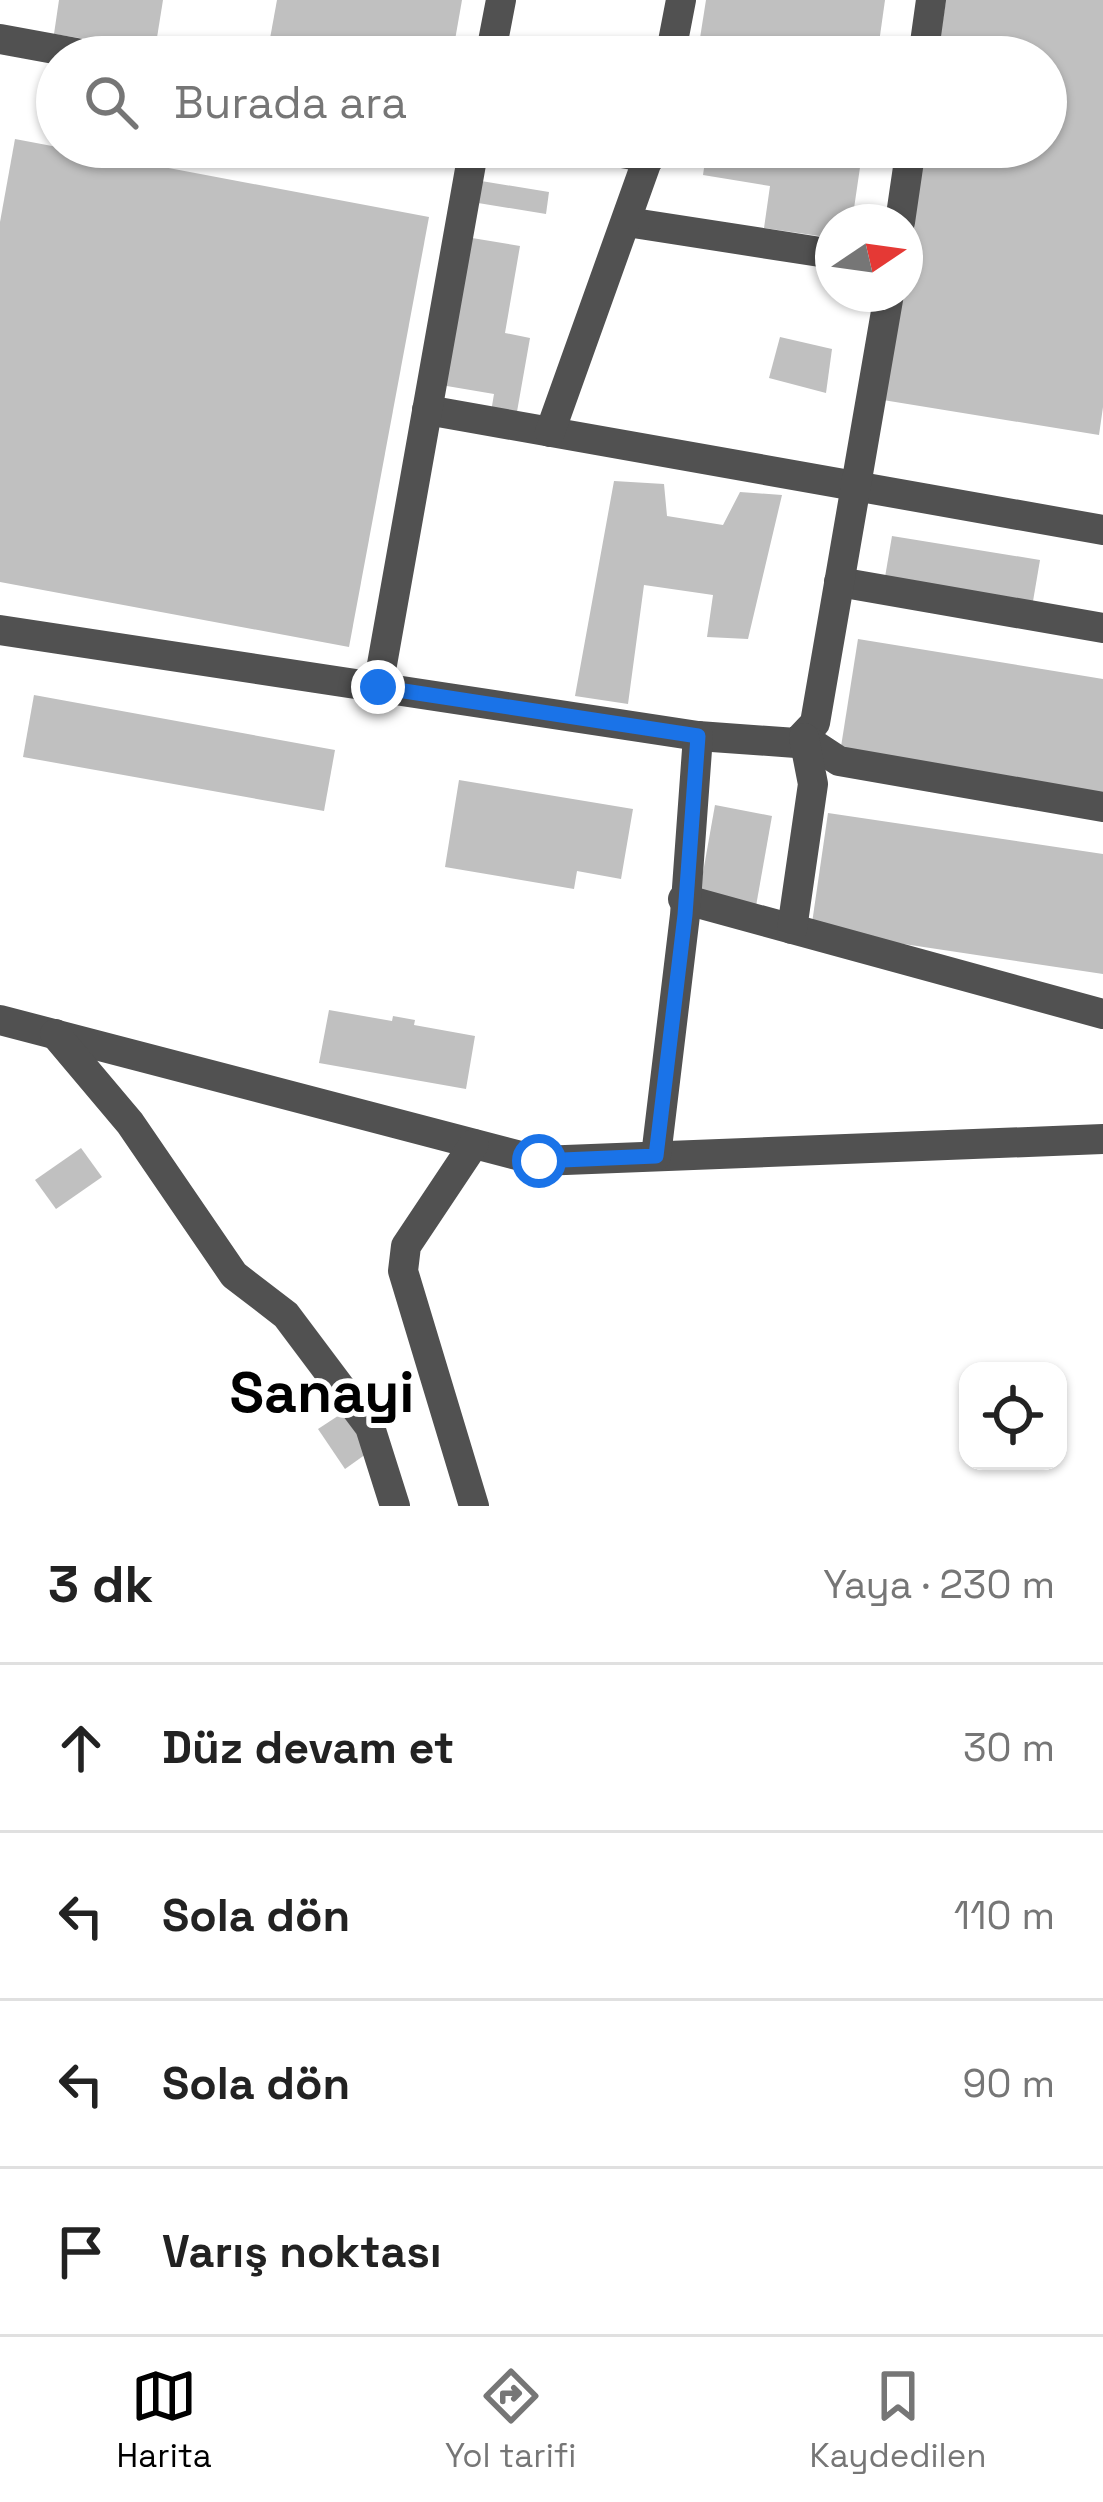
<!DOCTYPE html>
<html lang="tr">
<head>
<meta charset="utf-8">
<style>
  :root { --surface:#fff; --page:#f2f2f2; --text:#222; --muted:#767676; --line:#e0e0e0; --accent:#000 }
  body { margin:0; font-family:"Space Grotesk",sans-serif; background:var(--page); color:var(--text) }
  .controls { position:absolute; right:36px; bottom:36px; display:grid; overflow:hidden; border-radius:24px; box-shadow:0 3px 9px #0004 }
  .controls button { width:108px; height:108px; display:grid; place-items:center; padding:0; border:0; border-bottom:3px solid var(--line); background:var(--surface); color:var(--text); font:60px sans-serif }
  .compass { position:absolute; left:815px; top:204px; width:108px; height:108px; border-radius:50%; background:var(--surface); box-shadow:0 3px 9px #0004; rotate:77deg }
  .stop { position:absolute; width:36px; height:36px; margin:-27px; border:9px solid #1a73e8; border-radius:50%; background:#fff }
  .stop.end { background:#1a73e8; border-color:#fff; box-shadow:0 3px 12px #0008 }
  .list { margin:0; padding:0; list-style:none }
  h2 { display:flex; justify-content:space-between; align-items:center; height:156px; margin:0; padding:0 48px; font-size:51px }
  h2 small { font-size:39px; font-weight:400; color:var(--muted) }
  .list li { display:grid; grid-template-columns:78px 1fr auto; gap:36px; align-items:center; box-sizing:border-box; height:168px; padding:0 48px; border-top:3px solid var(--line) }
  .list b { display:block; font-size:45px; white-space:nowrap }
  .list em { font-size:39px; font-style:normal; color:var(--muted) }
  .icon { flex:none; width:66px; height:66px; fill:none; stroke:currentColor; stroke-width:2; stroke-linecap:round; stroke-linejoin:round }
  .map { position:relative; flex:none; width:1103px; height:1506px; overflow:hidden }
  .search { position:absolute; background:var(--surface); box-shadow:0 3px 9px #0004; left:36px; right:36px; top:36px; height:132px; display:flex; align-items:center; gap:30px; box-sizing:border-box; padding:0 42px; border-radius:66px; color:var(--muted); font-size:45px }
  .sheet { height:828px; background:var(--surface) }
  nav { display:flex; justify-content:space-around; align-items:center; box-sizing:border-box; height:168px; border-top:3px solid var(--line); background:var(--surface); font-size:33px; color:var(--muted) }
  nav a { display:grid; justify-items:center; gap:6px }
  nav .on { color:var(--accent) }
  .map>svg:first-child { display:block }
  .building { fill:#c0c0c0 }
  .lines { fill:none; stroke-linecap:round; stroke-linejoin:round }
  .minor { stroke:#515151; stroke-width:30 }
  .route { stroke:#1a73e8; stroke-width:15 }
  .labels { text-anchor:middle; stroke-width:10; stroke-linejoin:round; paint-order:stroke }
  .district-label { font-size:57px; font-weight:bold; fill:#000; stroke:#fff }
</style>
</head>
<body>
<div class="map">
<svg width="1103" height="1506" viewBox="0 0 1103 1506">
  <rect width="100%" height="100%" fill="#fff"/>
  <!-- building -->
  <g class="building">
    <path d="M59,0H163L155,50L54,34Z"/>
    <path d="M277,0H462L452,57H343L269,44Z"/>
    <path d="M706,0H885L877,57H697Z"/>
    <path d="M946,0H1103V407L1099,435L883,400L899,294H905V258L923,147H1046V57H937Z"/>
    <path d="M15,139L429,217L349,647L0,582V222Z"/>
    <path d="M707,147H863L852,222H833V238L764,228L770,186L703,175Z"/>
    <path d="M469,179L549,192L546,214L466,201Z"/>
    <path d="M460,236L520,246L505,333L530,338L515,423L490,418L494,394L435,384Z"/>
    <path d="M780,337L832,349L826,393L769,378Z"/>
    <path d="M614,481L664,484L667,516L723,525L740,492L782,495L748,639L707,637L713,595L644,585L628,704L575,696Z"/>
    <path d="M892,536L1040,560L1032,607L884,583Z"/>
    <path d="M858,639L1103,679V797L840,753Z"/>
    <path d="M34,695L335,750L324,811L23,757Z"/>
    <path d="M459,780L633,809L621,879L577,871L574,889L445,867Z"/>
    <path d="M715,805L772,816L756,906L699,895Z"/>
    <path d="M828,813L1103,854V974L811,930Z"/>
    <path d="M329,1010L392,1021L393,1016L415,1020L414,1025L475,1036L466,1089L319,1063Z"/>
    <path d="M81,1148L102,1177L56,1209L35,1180Z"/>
    <path d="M347,1410L373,1449L345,1469L318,1429Z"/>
  </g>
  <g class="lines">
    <!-- minor -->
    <g class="minor">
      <path d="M0,39L98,57"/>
      <path d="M490,57L501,0"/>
      <path d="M670,57L681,0"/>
      <path d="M923,57L931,0"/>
      <path d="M588,147L650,158"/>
      <path d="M627,222L833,254"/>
      <path d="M900,222L911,147"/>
      <path d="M427,410L1103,530"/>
      <path d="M550,432L652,147"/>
      <path d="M839,582L1103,628"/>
      <path d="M0,630L698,736L796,743L815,723L889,294"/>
      <path d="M378,687L474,147"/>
      <path d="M804,738L839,761L1103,807"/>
      <path d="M683,899L1103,1014"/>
      <path d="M792,929L813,784L804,738"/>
      <path d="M0,1020L540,1161L1103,1139"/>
      <path d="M55,1034L130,1123L234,1275L286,1315L370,1427L395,1506"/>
      <path d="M474,1144L406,1246L403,1271L474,1506"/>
      <path d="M656,1156L685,915L698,736"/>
    </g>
  </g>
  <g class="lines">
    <!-- route -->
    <path class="route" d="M378,687L698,736L685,915L656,1156L539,1161"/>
  </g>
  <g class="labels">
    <!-- district labels -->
    <g class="district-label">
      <text x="322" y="1412">Sanayi</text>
    </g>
  </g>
</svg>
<div class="controls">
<button><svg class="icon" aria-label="locate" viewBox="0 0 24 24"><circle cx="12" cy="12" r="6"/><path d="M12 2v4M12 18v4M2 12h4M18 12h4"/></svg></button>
</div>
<svg class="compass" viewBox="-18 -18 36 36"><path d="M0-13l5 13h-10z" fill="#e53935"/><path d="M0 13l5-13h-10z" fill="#767676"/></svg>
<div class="stop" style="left:539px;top:1161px"></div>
<div class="stop end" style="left:378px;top:687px"></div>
<div class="search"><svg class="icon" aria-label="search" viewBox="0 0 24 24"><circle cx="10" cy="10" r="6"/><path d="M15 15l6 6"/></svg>Burada ara</div>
</div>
<section class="sheet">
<h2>3 dk<small>Yaya · 230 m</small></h2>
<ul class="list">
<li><svg class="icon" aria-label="ahead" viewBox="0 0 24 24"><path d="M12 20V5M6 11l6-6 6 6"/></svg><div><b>Düz devam et</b></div><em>30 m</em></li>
<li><svg class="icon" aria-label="left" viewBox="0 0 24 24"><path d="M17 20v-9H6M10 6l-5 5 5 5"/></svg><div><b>Sola dön</b></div><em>110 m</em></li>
<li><svg class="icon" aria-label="left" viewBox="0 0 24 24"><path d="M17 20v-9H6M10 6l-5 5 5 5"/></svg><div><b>Sola dön</b></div><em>90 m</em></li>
<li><svg class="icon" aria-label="arrive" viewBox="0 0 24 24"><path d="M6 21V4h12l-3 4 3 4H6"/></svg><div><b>Varış noktası</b></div></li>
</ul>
</section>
<nav>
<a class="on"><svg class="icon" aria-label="map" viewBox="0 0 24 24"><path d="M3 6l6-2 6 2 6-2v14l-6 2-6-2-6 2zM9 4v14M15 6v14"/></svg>Harita</a>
<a><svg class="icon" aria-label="directions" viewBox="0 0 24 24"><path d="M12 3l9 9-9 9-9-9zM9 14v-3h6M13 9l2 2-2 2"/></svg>Yol tarifi</a>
<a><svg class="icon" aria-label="saved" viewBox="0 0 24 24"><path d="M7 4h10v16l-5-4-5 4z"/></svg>Kaydedilen</a>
</nav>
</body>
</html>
